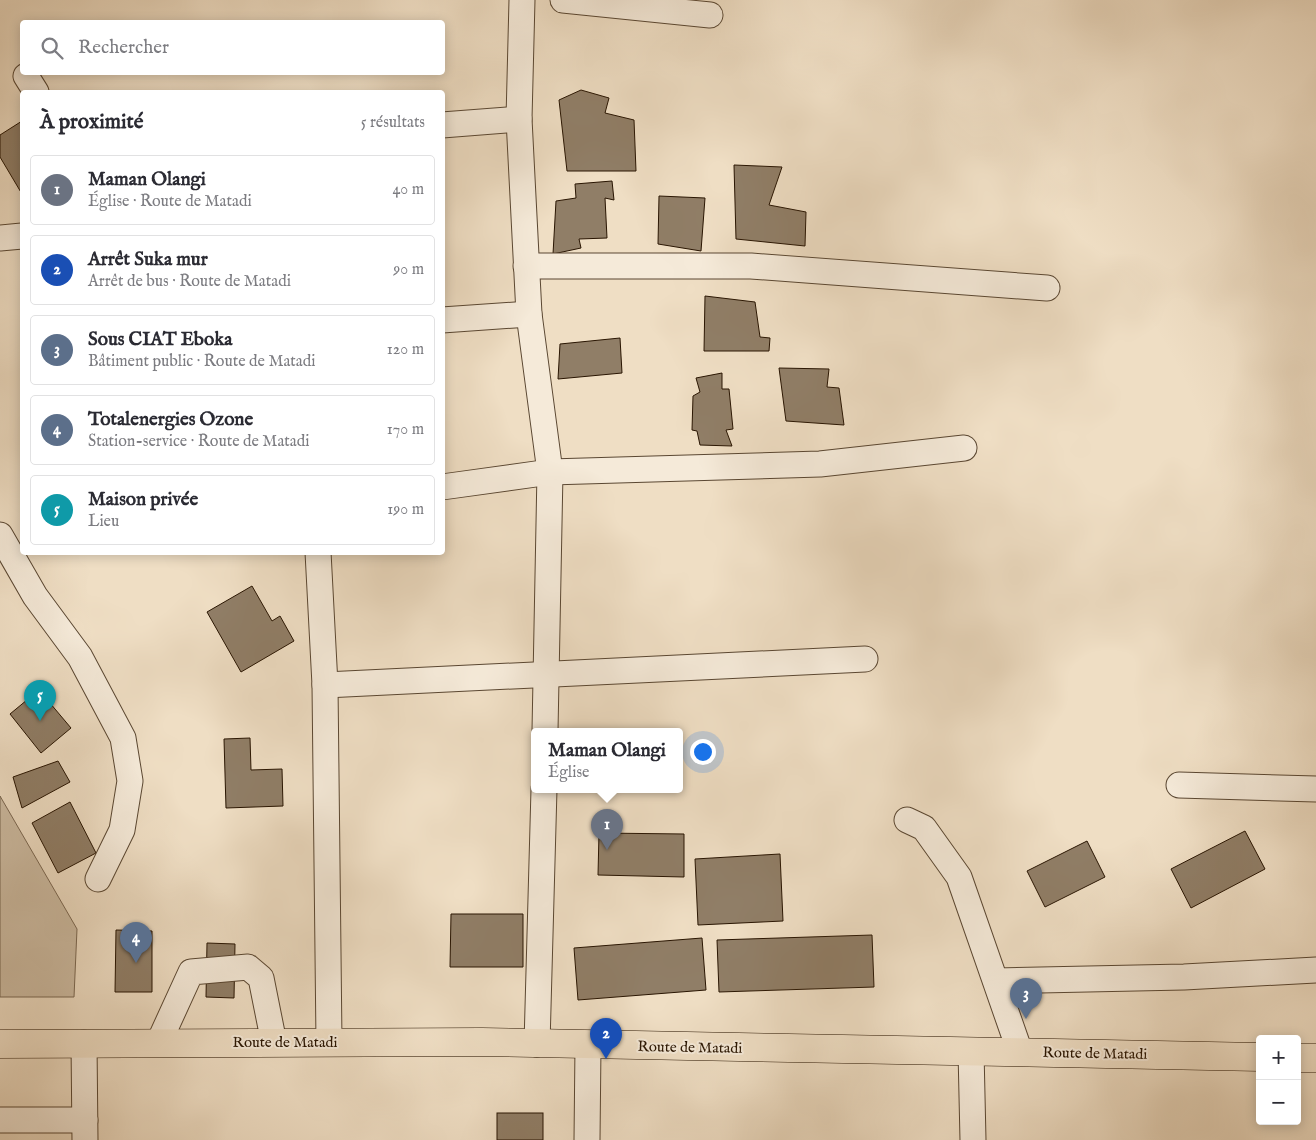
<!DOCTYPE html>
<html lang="fr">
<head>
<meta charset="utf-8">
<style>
  :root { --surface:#fff; --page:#f7f7f7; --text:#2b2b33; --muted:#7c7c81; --line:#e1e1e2; --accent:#d93025 }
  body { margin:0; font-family:"IM FELL English",serif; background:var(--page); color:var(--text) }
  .controls { position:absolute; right:15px; bottom:15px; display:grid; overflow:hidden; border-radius:5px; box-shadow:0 2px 12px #0003 }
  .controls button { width:45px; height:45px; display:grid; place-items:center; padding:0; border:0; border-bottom:1px solid var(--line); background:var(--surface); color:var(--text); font:25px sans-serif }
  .you { position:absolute; left:702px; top:751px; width:18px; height:18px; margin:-12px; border:4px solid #fff; border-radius:50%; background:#1a73e8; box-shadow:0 0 0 8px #1a73e833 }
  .badge { display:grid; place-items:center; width:32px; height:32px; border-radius:50%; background:var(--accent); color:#fff; font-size:16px; font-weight:700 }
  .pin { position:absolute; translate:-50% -41px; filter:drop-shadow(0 1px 2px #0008) }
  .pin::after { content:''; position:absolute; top:26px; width:18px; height:15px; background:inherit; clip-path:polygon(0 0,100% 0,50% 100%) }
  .popup { position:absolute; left:531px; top:728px; width:152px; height:65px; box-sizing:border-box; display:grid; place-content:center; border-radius:5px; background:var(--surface); filter:drop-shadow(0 1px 4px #0005); font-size:16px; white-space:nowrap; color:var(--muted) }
  .popup b { font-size:19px; color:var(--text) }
  .popup::after { content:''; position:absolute; left:50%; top:100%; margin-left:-10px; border:10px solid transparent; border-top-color:var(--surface) }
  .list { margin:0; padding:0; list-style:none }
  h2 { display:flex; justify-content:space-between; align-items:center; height:65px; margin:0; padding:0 20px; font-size:21px }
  h2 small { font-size:16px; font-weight:400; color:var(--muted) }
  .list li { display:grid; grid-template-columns:32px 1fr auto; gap:15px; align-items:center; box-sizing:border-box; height:70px; margin:0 10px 10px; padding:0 10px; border:1px solid var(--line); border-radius:5px }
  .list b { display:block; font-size:19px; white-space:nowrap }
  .list p { margin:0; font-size:16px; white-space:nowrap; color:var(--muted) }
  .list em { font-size:16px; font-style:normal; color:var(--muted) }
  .icon { flex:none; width:28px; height:28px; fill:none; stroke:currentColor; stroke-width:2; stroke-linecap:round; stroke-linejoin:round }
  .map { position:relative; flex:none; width:1316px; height:1140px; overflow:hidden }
  .search { position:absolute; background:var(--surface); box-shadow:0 2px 12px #0003; left:20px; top:20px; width:425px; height:55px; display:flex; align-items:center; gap:12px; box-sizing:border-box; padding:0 18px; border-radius:5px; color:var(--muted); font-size:19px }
  .panel { position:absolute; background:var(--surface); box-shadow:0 2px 12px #0003; left:20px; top:90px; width:425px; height:465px; border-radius:5px }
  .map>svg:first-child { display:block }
  .green { fill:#cdbca3; stroke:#7b6852 }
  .building { fill:#907e67; stroke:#291502 }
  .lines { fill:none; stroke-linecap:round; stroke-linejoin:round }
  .minor-casing { stroke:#5a4732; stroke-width:27 }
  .major-casing { stroke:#291502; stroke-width:29 }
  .minor { stroke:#f5ead9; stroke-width:25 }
  .major { stroke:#efdec4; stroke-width:28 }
  .labels { text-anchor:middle; stroke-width:4; stroke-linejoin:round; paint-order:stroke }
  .street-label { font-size:15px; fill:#291502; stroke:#f5ead9 }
</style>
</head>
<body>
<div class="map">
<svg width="1316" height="1140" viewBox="0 0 1316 1140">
  <rect width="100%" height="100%" fill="#efdec4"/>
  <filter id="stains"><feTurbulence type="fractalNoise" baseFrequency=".004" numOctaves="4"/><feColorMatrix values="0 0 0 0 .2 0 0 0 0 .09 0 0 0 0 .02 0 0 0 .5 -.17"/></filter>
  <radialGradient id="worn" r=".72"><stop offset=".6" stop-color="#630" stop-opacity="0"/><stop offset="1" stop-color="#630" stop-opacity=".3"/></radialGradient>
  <!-- green -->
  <path class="green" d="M0,796L77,929L74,997H0Z"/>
  <!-- building -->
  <g class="building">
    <path d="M581,90L609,98L605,113L634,120L636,171H567L559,100Z"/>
    <path d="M22,121V194L0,157V135Z"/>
    <path d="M734,165L782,167L769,205L806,212L805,246L736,239Z"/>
    <path d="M612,181L614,200L605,198L607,238L579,239L581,248L553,254L556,201L576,198L575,184Z"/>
    <path d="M659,196L705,198L701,251L658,244Z"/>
    <path d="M705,296L755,302L760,337L770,338L769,351H704Z"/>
    <path d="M620,338L622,373L558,379L560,344Z"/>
    <path d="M779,368L829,369L827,387L839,388L844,425L786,421Z"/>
    <path d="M722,373V389H729L733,429L726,430L732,446L700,445L697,431L692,430L693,396L700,392L696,378Z"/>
    <path d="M252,586L272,621L280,616L294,641L241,672L207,612Z"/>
    <path d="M39,690L71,728L41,753L10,714Z"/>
    <path d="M250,738L251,770L282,769L283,806L226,808L224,739Z"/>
    <path d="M58,761L70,782L22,808L13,777Z"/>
    <path d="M70,802L96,853L58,873L32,823Z"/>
    <path d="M1245,831L1265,869L1191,908L1171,869Z"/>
    <path d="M599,833L684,834V877L598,875Z"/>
    <path d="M1087,841L1105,877L1045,907L1027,871Z"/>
    <path d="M780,854L783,921L698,925L695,859Z"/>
    <path d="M451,914H523V967H450Z"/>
    <path d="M116,930L152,931V992H115Z"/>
    <path d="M872,935L874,987L719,992L717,940Z"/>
    <path d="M702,938L706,990L578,1000L574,948Z"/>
    <path d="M207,943L235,944L234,998L206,997Z"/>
    <rect x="497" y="1113" width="46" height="27"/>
  </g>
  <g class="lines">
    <!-- minor casing -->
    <g class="minor-casing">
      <g id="minor">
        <path d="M522,0L519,119L529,314L550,472L545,731"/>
        <path d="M563,0L710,15"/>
        <path d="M26,76L36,92"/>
        <path d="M442,125L519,119"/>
        <path d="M0,238L22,236"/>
        <path d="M526,266H751L1047,288"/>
        <path d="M442,320L529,314"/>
        <path d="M442,487L550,472L820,464L964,448"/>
        <path d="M0,535L35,596L80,657L123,738L130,781L122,830L98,879"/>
        <path d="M318,552L325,685L329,1042"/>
        <path d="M325,685L865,659"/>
        <path d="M1179,785L1316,789"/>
        <path d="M907,820L924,828L959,877L1020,1052"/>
        <path d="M996,981L1184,977L1316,970"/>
        <path d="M159,1042L191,972L248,967L261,978L274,1043"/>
        <path d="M84,1043L85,1140"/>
        <path d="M537,1044L544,789"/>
        <path d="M971,1051L973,1140"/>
        <path d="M0,1120H85"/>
        <path d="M587,1140L588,1046"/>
      </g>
    </g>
    <!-- major casing -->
    <g class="major-casing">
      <g id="major">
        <path d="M0,1044L482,1042L1260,1057"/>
        <path d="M1297,1058H1316"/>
      </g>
    </g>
    <!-- minor -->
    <use href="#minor" class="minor"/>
    <!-- major -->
    <use href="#major" class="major"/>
  </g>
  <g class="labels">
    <!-- street labels -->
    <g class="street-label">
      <text x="285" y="1047">Route de Matadi</text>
      <text transform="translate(690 1047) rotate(1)" y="5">Route de Matadi</text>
      <text transform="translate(1095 1053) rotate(1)" y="5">Route de Matadi</text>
    </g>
  </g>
  <rect width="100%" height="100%" filter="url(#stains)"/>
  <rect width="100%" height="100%" fill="url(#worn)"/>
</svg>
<div class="controls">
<button>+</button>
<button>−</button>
</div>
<div class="you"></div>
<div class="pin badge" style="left:607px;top:850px;background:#6b7280">1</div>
<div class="popup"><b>Maman Olangi</b>Église</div>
<div class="pin badge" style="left:606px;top:1059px;background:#1a4fb4">2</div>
<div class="pin badge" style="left:1026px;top:1019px;background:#5c6f8a">3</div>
<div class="pin badge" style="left:136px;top:963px;background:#5c6f8a">4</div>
<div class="pin badge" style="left:40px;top:721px;background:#0f9aa8">5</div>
<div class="search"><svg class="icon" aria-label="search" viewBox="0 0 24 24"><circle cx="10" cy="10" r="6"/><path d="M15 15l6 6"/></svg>Rechercher</div>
<section class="panel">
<h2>À proximité<small>5 résultats</small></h2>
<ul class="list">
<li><span class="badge" style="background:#6b7280">1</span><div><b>Maman Olangi</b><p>Église · Route de Matadi</p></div><em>40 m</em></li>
<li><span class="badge" style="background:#1a4fb4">2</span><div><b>Arrêt Suka mur</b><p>Arrêt de bus · Route de Matadi</p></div><em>90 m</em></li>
<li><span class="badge" style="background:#5c6f8a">3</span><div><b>Sous CIAT Eboka</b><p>Bâtiment public · Route de Matadi</p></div><em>120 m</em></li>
<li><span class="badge" style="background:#5c6f8a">4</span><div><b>Totalenergies Ozone</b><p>Station-service · Route de Matadi</p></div><em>170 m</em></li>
<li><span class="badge" style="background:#0f9aa8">5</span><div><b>Maison privée</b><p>Lieu</p></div><em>190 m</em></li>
</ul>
</section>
</div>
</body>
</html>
